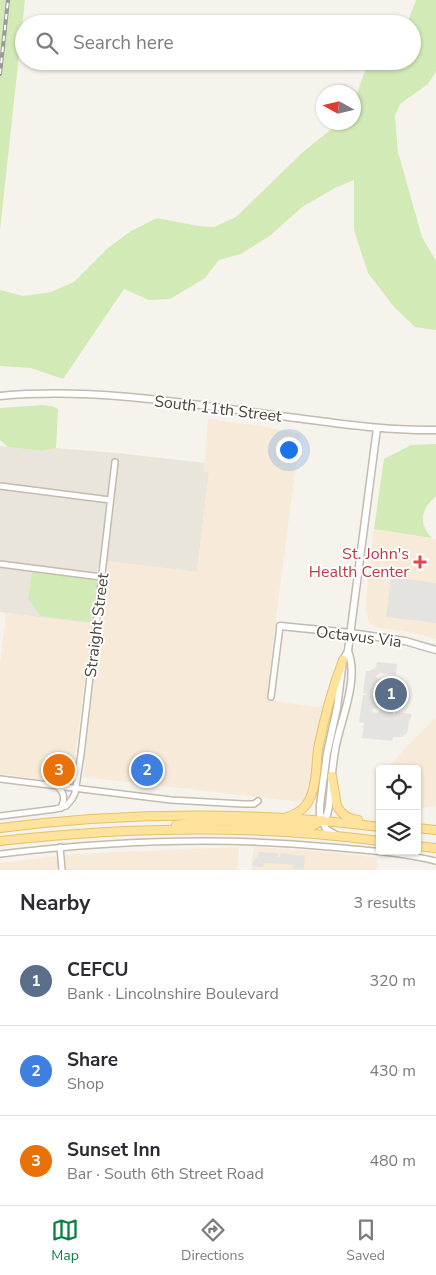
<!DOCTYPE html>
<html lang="en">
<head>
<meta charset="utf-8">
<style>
  :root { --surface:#fff; --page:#f7f7f7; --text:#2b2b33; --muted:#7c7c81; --line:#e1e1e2; --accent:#0b8043 }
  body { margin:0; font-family:"Nunito Sans",sans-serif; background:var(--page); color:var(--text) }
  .controls { position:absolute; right:15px; bottom:15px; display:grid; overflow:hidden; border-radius:5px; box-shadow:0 1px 4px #0004 }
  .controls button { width:45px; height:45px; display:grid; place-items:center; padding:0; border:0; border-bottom:1px solid var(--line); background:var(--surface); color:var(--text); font:25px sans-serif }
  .compass { position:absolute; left:316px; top:85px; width:45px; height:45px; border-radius:50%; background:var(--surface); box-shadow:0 1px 4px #0004; rotate:278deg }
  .you { position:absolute; left:288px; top:449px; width:18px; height:18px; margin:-12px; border:4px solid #fff; border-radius:50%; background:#1a73e8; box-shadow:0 0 0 8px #1a73e833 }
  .badge { display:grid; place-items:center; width:32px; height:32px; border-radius:50%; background:var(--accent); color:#fff; font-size:16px; font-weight:700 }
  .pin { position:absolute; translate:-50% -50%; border:2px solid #fff; box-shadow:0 1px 5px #0006 }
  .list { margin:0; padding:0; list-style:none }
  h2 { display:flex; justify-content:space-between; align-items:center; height:65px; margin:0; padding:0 20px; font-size:21px }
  h2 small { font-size:16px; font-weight:400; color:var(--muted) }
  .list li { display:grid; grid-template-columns:32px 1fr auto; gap:15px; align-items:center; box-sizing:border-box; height:90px; padding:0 20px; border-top:1px solid var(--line) }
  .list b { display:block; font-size:19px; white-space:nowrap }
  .list p { margin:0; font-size:16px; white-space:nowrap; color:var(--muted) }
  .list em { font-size:16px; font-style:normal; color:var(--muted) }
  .icon { flex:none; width:28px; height:28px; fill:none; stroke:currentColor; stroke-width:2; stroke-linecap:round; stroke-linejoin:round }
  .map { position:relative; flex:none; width:436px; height:870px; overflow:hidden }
  .search { position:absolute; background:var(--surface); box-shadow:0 1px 4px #0004; left:15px; right:15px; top:15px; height:55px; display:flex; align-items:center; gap:12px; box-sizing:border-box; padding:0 18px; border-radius:28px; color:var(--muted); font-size:19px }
  .sheet { height:335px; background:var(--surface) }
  nav { display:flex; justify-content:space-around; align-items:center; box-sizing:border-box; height:70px; border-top:1px solid var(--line); background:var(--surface); font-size:14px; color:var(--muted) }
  nav a { display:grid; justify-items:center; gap:2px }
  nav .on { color:var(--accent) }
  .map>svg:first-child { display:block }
  .residential { fill:#eae5da }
  .commercial { fill:#f7ead8 }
  .green { fill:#d2eab5 }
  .parking { fill:#e5e3e0 }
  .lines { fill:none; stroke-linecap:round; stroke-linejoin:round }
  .minor-casing { stroke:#c2bbae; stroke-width:8 }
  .tertiary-casing { stroke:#c2bbae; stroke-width:9 }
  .primary-casing { stroke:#e6c16a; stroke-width:10 }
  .minor { stroke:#fff; stroke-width:5 }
  .tertiary { stroke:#fff; stroke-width:6 }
  .primary { stroke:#ffe39c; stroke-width:8 }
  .rail-casing { stroke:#9a9a9a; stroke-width:4 }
  .rail { stroke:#fff; stroke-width:2; stroke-dasharray:5.5; stroke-linecap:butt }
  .health-dot { fill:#e0444e; stroke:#fff; stroke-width:2 }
  .labels { text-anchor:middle; stroke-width:4; stroke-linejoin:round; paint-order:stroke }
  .street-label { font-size:16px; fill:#4b4439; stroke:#fff }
  .health-label { font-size:16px; fill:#be3a42; stroke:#fff; text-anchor:end }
</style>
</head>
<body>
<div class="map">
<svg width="436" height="870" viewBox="0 0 436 870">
  <rect width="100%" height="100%" fill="#f6f3ec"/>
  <!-- residential -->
  <path class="residential" d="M0,446L42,451L56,448L117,453L205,463L204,471L209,472L197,572L106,561L98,568L92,624L0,612Z"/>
  <!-- commercial -->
  <g class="commercial">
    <path d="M208,419L260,426L300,434L276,617L267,700L317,707L324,705L315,747L310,785L302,802L83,777L106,561L197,572L209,472L204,471Z"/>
    <path d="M374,529L436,539V639L415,633L376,627L369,623L366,609V598Z"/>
    <path d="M6,613L92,624L72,778L62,782L0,774V663Z"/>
    <path d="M436,718V806L417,809V769H390L391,764L410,743Z"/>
    <path d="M239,847L237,870H0V863L74,854Z"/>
    <path d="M254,847L332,852L378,858L376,870H251Z"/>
  </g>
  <!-- green -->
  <g class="green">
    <path d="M0,0H25L0,230Z"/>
    <path d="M416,0H436V71L428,84L400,104L395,116L398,152L422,237L436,261V330L415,327L394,307L368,273L354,230V180L335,188L302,207L271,235L241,254L219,260L205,278L170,299L149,300L124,289L63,379L31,368L0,366V290L23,296L51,292L74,282L108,248L131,231L157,218L198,226L214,227L236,217L303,152L339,123L354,122C354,102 360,79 370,61H412V24H407Z"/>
    <path d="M43,405L52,406L58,409L56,448L42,451L8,447L0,440V408Z"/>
    <path d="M436,444V496C422,508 417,523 432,538L374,529L384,459L411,445Z"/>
    <path d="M32,572L97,580L91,622L41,616L28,599Z"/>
  </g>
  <!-- parking -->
  <g class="parking">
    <path d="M391,577L436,583V623L386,617Z"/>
    <path d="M377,662L397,664L396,675L380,673L376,676L377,678L381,679L377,709L373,708L372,712L378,713L380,708L393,710V715L396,712L412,714L409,722L407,733L402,737H393L392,741L362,738L364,723L359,722L363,695L368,694L363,693L366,671H370L376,667Z"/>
    <path d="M258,852L278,853V857L280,858L281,853L305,856L304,870L293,869V865L284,864L264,863L263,867L252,866V862L258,856Z"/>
  </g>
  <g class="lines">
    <!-- minor casing -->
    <g class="minor-casing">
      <g id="minor">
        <path d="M0,486L110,500"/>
        <path d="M0,564L101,577"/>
        <path d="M271,697L280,626"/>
        <path d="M0,779L171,800L243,804H254L258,801"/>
        <path d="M57,786C65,793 65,799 61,808"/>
        <path d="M0,816L56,809L66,806L72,799L75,793L81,754L115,462"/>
        <path d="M60,847L62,870"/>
        <path d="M0,854C110,841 220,836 330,847C366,850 402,853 436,861"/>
      </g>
    </g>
    <!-- tertiary casing -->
    <g class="tertiary-casing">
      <g id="tertiary">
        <path d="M0,396C99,387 198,405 296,418C342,424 389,431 436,430"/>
        <path d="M280,626L351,633L405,641L436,650"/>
        <path d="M322,820L327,815L329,806C331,786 332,765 336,745C342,717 359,679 348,651"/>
        <path d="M336,835L326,829L320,816V805L327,753L337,708L343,660L348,651L377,428"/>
      </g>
    </g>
    <!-- primary casing -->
    <g class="primary-casing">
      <g id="primary">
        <path d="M332,776L337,806C342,815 348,818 358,820"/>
        <path d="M287,817C297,814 306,808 310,798C317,784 316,764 318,749C324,719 332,689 343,660"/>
        <path d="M176,825C216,818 263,824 303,827L313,826L322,820"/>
        <path d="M0,828C126,812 253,811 380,827"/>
        <path d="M417,828L436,830"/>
        <path d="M0,841C127,827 253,824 380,841"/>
        <path d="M417,846L436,848"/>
      </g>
    </g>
    <!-- minor -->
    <use href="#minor" class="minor"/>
    <!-- tertiary -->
    <use href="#tertiary" class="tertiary"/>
    <!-- primary -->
    <use href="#primary" class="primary"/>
    <!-- rail casing -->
    <g class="rail-casing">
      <path id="rail" d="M0,74L8,0"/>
    </g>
    <!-- rail -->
    <use href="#rail" class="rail"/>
  </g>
  <!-- markers -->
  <path class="health-dot" d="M417.5 554.5h5v5h5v5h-5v5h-5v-5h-5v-5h5z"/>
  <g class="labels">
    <!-- street labels -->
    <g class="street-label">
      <text transform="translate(218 408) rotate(7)" y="6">South 11th Street</text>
      <text transform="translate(96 625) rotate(-83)" y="6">Straight Street</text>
      <text transform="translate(359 636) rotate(7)" y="6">Octavus Via</text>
    </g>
    <!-- health labels -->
    <g class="health-label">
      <text x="409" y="559">St. John's<tspan x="409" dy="18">Health Center</tspan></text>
    </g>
  </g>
</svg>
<div class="controls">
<button><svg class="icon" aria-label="locate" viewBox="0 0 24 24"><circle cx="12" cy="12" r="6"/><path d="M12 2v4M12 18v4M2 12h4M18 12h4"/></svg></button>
<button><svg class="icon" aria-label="layers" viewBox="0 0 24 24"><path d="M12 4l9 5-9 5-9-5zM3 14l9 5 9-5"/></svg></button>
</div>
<svg class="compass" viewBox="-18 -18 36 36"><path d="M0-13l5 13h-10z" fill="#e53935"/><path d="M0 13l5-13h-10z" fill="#7c7c81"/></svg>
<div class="you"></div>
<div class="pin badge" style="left:391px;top:694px;background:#5c6f8a">1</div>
<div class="pin badge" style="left:147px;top:770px;background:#3f7fe0">2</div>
<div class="pin badge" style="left:59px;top:770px;background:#e8710a">3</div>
<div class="search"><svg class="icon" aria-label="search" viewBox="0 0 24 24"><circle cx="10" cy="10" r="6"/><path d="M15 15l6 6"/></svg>Search here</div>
</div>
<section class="sheet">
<h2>Nearby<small>3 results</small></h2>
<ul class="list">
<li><span class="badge" style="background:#5c6f8a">1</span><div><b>CEFCU</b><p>Bank · Lincolnshire Boulevard</p></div><em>320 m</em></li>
<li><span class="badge" style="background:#3f7fe0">2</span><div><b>Share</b><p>Shop</p></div><em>430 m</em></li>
<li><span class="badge" style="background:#e8710a">3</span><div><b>Sunset Inn</b><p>Bar · South 6th Street Road</p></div><em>480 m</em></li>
</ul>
</section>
<nav>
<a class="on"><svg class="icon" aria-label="map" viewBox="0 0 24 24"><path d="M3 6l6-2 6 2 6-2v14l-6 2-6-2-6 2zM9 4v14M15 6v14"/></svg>Map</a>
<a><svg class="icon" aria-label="directions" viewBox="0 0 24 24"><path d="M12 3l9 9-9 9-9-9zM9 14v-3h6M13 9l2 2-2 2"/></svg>Directions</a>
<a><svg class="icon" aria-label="saved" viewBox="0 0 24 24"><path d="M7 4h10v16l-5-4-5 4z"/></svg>Saved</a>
</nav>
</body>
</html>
